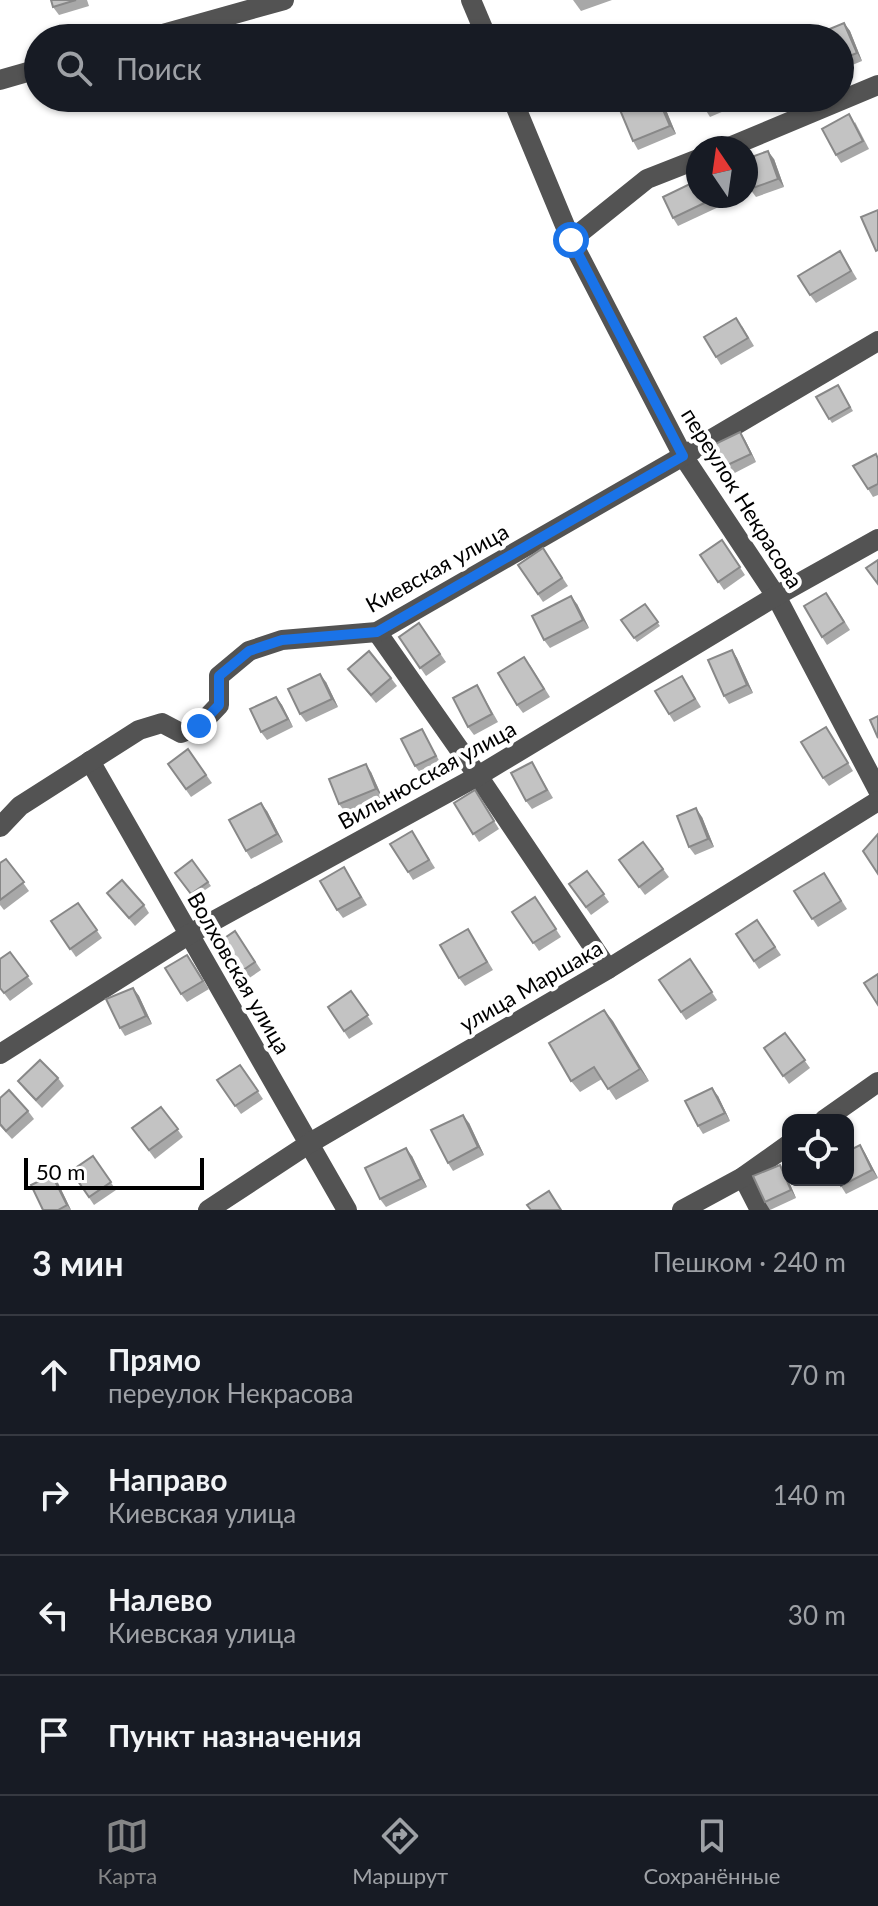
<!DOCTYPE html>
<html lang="ru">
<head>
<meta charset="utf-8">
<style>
  :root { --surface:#171b24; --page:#20242c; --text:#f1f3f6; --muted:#9ea1a6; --line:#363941; --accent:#858687 }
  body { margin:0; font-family:Lato,sans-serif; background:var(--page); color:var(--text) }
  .controls { position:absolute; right:24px; bottom:24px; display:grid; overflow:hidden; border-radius:16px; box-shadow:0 2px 6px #0004 }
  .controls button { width:72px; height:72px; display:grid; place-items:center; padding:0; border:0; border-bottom:2px solid var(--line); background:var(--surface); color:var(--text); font:40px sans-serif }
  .compass { position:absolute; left:686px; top:136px; width:72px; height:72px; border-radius:50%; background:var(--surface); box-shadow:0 2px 6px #0004; rotate:347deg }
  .scale { position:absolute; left:24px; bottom:20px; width:180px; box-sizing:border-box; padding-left:8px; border:4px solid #000; border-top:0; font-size:22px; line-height:28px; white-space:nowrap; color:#000; -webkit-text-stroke:6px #fff; paint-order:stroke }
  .stop { position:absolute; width:24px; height:24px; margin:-18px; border:6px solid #1a73e8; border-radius:50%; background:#fff }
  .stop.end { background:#1a73e8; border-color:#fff; box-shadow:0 2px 8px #0008 }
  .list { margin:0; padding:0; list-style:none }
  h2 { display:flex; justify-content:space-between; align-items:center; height:104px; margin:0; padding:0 32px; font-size:34px }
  h2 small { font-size:26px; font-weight:400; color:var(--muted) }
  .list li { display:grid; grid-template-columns:52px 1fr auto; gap:24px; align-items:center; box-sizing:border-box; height:120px; padding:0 32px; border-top:2px solid var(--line) }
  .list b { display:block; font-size:30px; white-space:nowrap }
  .list p { margin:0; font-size:26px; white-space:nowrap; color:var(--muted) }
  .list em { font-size:26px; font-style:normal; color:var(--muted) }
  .icon { flex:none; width:44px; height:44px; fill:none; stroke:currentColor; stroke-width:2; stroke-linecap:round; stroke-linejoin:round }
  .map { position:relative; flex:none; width:878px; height:1210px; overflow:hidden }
  .search { position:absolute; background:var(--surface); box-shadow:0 2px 6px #0004; left:24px; right:24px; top:24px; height:88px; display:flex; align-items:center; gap:20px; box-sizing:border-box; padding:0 28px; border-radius:44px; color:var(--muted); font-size:30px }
  .sheet { height:584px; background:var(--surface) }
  nav { display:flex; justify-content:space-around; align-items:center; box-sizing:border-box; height:112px; border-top:2px solid var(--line); background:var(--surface); font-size:22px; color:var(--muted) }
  nav a { display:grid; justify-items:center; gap:4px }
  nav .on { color:var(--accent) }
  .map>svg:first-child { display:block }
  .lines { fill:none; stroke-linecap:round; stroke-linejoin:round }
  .minor { stroke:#535353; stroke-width:20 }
  .wall { fill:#a8a8a8 }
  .shaded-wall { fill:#888 }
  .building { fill:#c3c3c3; stroke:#888; stroke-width:2 }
  .route { stroke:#1a73e8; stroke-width:10 }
  .labels { text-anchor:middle; stroke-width:8; stroke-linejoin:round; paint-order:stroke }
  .street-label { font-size:22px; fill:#000; stroke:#fff }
</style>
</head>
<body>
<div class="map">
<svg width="878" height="1210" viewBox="0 0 878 1210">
  <rect width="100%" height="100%" fill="#fff"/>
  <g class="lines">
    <!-- minor -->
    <g class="minor">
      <path d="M471,0L487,38"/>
      <path d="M149,38L284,0"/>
      <path d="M0,80L38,69"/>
      <path d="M512,98L571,240L683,456L776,596L878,790"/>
      <path d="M727,148L878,85"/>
      <path d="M571,240L647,179L698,159"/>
      <path d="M377,632L478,776L608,969"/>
      <path d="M90,761L347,1210"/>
      <path d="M0,827L20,806L139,730L162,723L181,733L199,726L219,705V676L249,651L282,640L377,632L683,456L878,341"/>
      <path d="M0,1054L188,935L478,776L776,596L878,539"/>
      <path d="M824,1120L878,1082"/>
      <path d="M743,1177L760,1210"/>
      <path d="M208,1210L310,1143L608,969L878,801"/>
      <path d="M682,1210L743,1177L788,1145"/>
    </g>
  </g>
  <!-- wall -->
  <g class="wall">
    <path d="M51,0H87L89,6L59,15L53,7Z"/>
    <path d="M573,0H612L581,11Z"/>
    <path d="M844,23L850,31L862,61L840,70V38Z"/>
    <path d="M661,98L676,134L638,150L633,141Z"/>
    <path d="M700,98H752V99L710,117L705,109Z"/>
    <path d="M855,122L869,149L841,163L836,155Z"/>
    <path d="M774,159L784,187L756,197L750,189Z"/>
    <path d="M698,196H739L740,197L678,226L673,218Z"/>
    <path d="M840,251L857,279L816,303L810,295Z"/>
    <path d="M742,326L754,346L721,365L716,357Z"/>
    <path d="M838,385L853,411L832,423L816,397Z"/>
    <path d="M745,440L756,462L725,478L719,469Z"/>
    <path d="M878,457V495L873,497L868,489Z"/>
    <path d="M722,540L745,575L724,590L700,555Z"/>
    <path d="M543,548L568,586L543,602L518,565Z"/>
    <path d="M832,601L850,630L827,645L822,637Z"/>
    <path d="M577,604L589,628L550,648L544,640Z"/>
    <path d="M645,604L660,626L637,642L621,620Z"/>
    <path d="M419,623L446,662L426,676L399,637Z"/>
    <path d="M732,650L737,658L753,693L729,704L724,696Z"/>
    <path d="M530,665L550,697L523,713L517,705Z"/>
    <path d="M348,669L391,678L397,686L376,703Z"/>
    <path d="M682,676L701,707L674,722L669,714Z"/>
    <path d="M326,682L338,707L306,722L300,714Z"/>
    <path d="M477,685L498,722L474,735L468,727Z"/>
    <path d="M276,697L282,705L293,727L267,740L261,732Z"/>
    <path d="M826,727L853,771L829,786L823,778Z"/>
    <path d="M422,729L441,764L421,774L415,766Z"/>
    <path d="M188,749L212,783L191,797L168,764Z"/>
    <path d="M532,762L553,798L532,809L526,801Z"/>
    <path d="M371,772L382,797L345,812L339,804Z"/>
    <path d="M480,798L499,829L479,842L454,803Z"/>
    <path d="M267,811L283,842L251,859L246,851Z"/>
    <path d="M702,817L714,847L695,855L689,847Z"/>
    <path d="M417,839L435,868L413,880L408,872Z"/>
    <path d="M643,842L669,877L645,895L619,860Z"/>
    <path d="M6,859L29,891L4,910L0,905V863Z"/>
    <path d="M192,860L211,886L193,898L175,873Z"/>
    <path d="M344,867L367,905L343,918L337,910Z"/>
    <path d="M587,871L609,902L591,915L569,884Z"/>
    <path d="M824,873L847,909L818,927L794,891Z"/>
    <path d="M107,893L144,905L149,913L135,926Z"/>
    <path d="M535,897L561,937L539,951L512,912Z"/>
    <path d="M78,903L102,938L76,957L51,921Z"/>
    <path d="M757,920L781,955L759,969L736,934Z"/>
    <path d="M235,931L261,970L239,985L213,946Z"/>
    <path d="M473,937L493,970L465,986L459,978Z"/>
    <path d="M10,952L33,984L10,1001L0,988Z"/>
    <path d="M690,959L717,1000L686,1020L659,980Z"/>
    <path d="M193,963L209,989L187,1002L181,994Z"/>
    <path d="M133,988L139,996L152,1024L125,1036L120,1028Z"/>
    <path d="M351,991L373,1024L349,1039L328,1007Z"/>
    <path d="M604,1010L649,1081L616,1100L602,1079L580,1092L571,1081Z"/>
    <path d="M785,1033L810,1068L789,1084L764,1048Z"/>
    <path d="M240,1065L263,1099L241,1114L217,1080Z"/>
    <path d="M58,1078L64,1086L42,1108L24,1089L18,1081Z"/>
    <path d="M718,1096L730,1121L703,1134L698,1126Z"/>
    <path d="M0,1098L28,1111L34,1119L12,1139L0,1126Z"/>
    <path d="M161,1107L183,1137L155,1159L132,1128Z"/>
    <path d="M469,1123L484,1155L453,1171L448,1163Z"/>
    <path d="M860,1145L865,1153L878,1178L846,1194L841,1186Z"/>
    <path d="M93,1156L116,1190L94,1205L71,1171Z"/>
    <path d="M412,1156L427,1187L386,1207L380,1199Z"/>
    <path d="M785,1173L796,1198L770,1210L765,1202Z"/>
    <path d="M52,1175L58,1183L71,1210H43Z"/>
  </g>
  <!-- shaded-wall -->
  <g class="shaded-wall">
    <path d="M844,23L850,31L862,61L857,53Z"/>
    <path d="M658,98H661L676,134L670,126Z"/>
    <path d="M768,151L774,159L784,187L778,179Z"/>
    <path d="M740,432L745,440L756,462L751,454Z"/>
    <path d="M571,596L577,604L589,628L583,620Z"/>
    <path d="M732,650L737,658L753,693L747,685Z"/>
    <path d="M320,674L326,682L338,707L332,699Z"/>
    <path d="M276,697L282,705L293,727L288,719Z"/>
    <path d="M366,764L371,772L382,797L376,789Z"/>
    <path d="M261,803L267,811L283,842L277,834Z"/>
    <path d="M696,808L702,817L714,847L708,839Z"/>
    <path d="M133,988L139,996L152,1024L146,1016Z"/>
    <path d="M604,1010L613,1021L649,1081L640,1069Z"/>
    <path d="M712,1088L718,1096L730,1121L725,1113Z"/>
    <path d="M463,1115L469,1123L484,1155L478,1147Z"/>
    <path d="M860,1145L865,1153L878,1178L872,1170Z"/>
    <path d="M406,1148L412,1156L427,1187L421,1179Z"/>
    <path d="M780,1165L785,1173L796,1198L791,1190Z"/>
    <path d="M52,1175L58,1183L71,1210L67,1205Z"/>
  </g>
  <!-- building -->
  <g class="building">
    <path d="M51,0H76L53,7Z"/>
    <path d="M844,23L857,53L840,60V38H808Z"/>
    <path d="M615,98H658L670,126L633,141Z"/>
    <path d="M700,98H731L705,109Z"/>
    <path d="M849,114L863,141L836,155L822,129Z"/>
    <path d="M768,151L778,179L750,189L746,178V159Z"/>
    <path d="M698,180V196H719L673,218L663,197Z"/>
    <path d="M878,210V250L876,251L861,217Z"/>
    <path d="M840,251L851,271L810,295L798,276Z"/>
    <path d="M736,318L748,338L716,357L704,337Z"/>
    <path d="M838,385L850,407L829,419L816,397Z"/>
    <path d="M740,432L751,454L719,469L709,447Z"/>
    <path d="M876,454L878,459V484L868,489L853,466Z"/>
    <path d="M722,540L740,567L718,582L700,555Z"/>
    <path d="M543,548L562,578L538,594L518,565Z"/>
    <path d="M878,560V584L866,568Z"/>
    <path d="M826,593L844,622L822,637L804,606Z"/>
    <path d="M571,596L583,620L544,640L532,616Z"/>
    <path d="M645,604L658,622L634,638L621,620Z"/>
    <path d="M419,623L440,654L420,668L399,637Z"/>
    <path d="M732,650L747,685L724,696L708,660Z"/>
    <path d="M369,651L391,678L371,695L348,669Z"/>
    <path d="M524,657L544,689L517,705L498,673Z"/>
    <path d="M320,674L332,699L300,714L288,689Z"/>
    <path d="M682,676L695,699L669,714L655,691Z"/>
    <path d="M477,685L492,714L468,727L453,698Z"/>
    <path d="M276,697L288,719L261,732L250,709Z"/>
    <path d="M878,716V738L870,720Z"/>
    <path d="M826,727L848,763L823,778L801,742Z"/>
    <path d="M422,729L436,756L415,766L401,739Z"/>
    <path d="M188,749L206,775L186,789L168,764Z"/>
    <path d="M532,762L547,790L526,801L511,773Z"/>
    <path d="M366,764L376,789L339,804L329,779Z"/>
    <path d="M475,790L494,821L473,834L454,803Z"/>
    <path d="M261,803L277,834L246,851L229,820Z"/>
    <path d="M696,808L708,839L689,847L677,816Z"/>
    <path d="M412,831L429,860L408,872L390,844Z"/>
    <path d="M878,834V874L863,851Z"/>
    <path d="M643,842L663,869L639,887L619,860Z"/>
    <path d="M6,859L24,882L0,900V863Z"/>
    <path d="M192,860L208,882L191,894L175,873Z"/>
    <path d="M344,867L361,897L337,910L320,881Z"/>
    <path d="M587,871L604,894L586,907L569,884Z"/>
    <path d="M824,873L841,901L812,919L794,891Z"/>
    <path d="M122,880L144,905L129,918L107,893Z"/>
    <path d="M535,897L556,929L533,943L512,912Z"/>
    <path d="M78,903L97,930L70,949L51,921Z"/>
    <path d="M757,920L775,947L754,961L736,934Z"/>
    <path d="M468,929L487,962L459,978L440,945Z"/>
    <path d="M235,931L255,962L233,977L213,946Z"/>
    <path d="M10,952L28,976L4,993L0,988V959Z"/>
    <path d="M187,955L203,981L181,994L165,968Z"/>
    <path d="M690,959L712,992L681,1012L659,980Z"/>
    <path d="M878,974V1005L864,983Z"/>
    <path d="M133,988L146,1016L120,1028L106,999Z"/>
    <path d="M351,991L368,1015L344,1031L328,1007Z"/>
    <path d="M604,1010L640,1069L608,1089L594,1067L571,1081L549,1043Z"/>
    <path d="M785,1033L805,1060L783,1076L764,1048Z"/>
    <path d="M40,1060L58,1078L36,1100L18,1081Z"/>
    <path d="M240,1065L258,1091L235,1106L217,1080Z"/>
    <path d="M712,1088L725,1113L698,1126L685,1101Z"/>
    <path d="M9,1090L28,1111L6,1131L0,1124V1098Z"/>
    <path d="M161,1107L178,1129L149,1150L132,1128Z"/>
    <path d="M463,1115L478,1147L448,1163L431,1130Z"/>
    <path d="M860,1145L872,1170L841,1186L838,1180H848V1151Z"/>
    <path d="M406,1148L421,1179L380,1199L365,1168Z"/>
    <path d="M93,1156L111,1182L89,1197L71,1171Z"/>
    <path d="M780,1165L791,1190L765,1202L753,1176Z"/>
    <path d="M52,1175L67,1205L58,1210H43L31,1185Z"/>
    <path d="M549,1191L561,1210H531L527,1205Z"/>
  </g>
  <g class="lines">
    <!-- route -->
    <path class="route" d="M199,726L219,705V676L249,651L282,640L377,632L683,456L571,240"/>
  </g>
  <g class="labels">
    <!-- street labels -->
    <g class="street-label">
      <text transform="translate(742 498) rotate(58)" y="8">переулок Некрасова</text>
      <text transform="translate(437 568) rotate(-29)" y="8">Киевская улица</text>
      <text transform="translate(427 775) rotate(-29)" y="8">Вильнюсская улица</text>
      <text transform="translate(239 973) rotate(60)" y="8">Волховская улица</text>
      <text transform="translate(531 986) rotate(-30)" y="8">улица Маршака</text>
    </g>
  </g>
</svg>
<div class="controls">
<button><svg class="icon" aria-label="locate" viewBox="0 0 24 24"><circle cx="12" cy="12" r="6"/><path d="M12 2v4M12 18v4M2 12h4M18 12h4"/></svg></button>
</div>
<svg class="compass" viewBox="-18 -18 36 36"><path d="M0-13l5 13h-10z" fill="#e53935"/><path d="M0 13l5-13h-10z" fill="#9ea1a6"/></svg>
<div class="scale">50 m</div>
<div class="stop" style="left:571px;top:240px"></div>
<div class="stop end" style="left:199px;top:726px"></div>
<div class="search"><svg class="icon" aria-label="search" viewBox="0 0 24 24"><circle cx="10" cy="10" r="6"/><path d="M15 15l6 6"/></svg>Поиск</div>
</div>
<section class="sheet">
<h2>3 мин<small>Пешком · 240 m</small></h2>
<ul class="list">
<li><svg class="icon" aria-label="ahead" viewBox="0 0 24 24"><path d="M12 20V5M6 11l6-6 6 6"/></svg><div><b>Прямо</b><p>переулок Некрасова</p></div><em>70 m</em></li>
<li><svg class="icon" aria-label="right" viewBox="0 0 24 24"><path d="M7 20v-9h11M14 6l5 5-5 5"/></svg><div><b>Направо</b><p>Киевская улица</p></div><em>140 m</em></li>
<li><svg class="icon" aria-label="left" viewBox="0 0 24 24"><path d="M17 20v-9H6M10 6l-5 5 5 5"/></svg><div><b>Налево</b><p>Киевская улица</p></div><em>30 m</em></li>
<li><svg class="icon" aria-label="arrive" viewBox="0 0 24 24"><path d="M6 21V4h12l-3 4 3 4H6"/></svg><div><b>Пункт назначения</b></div></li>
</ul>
</section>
<nav>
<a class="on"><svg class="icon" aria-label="map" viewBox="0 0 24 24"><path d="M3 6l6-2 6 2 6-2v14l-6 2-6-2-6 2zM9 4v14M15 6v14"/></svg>Карта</a>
<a><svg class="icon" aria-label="directions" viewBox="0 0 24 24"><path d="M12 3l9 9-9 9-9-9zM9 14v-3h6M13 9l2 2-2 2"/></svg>Маршрут</a>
<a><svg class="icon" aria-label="saved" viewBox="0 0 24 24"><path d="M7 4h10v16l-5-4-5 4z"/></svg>Сохранённые</a>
</nav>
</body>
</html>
